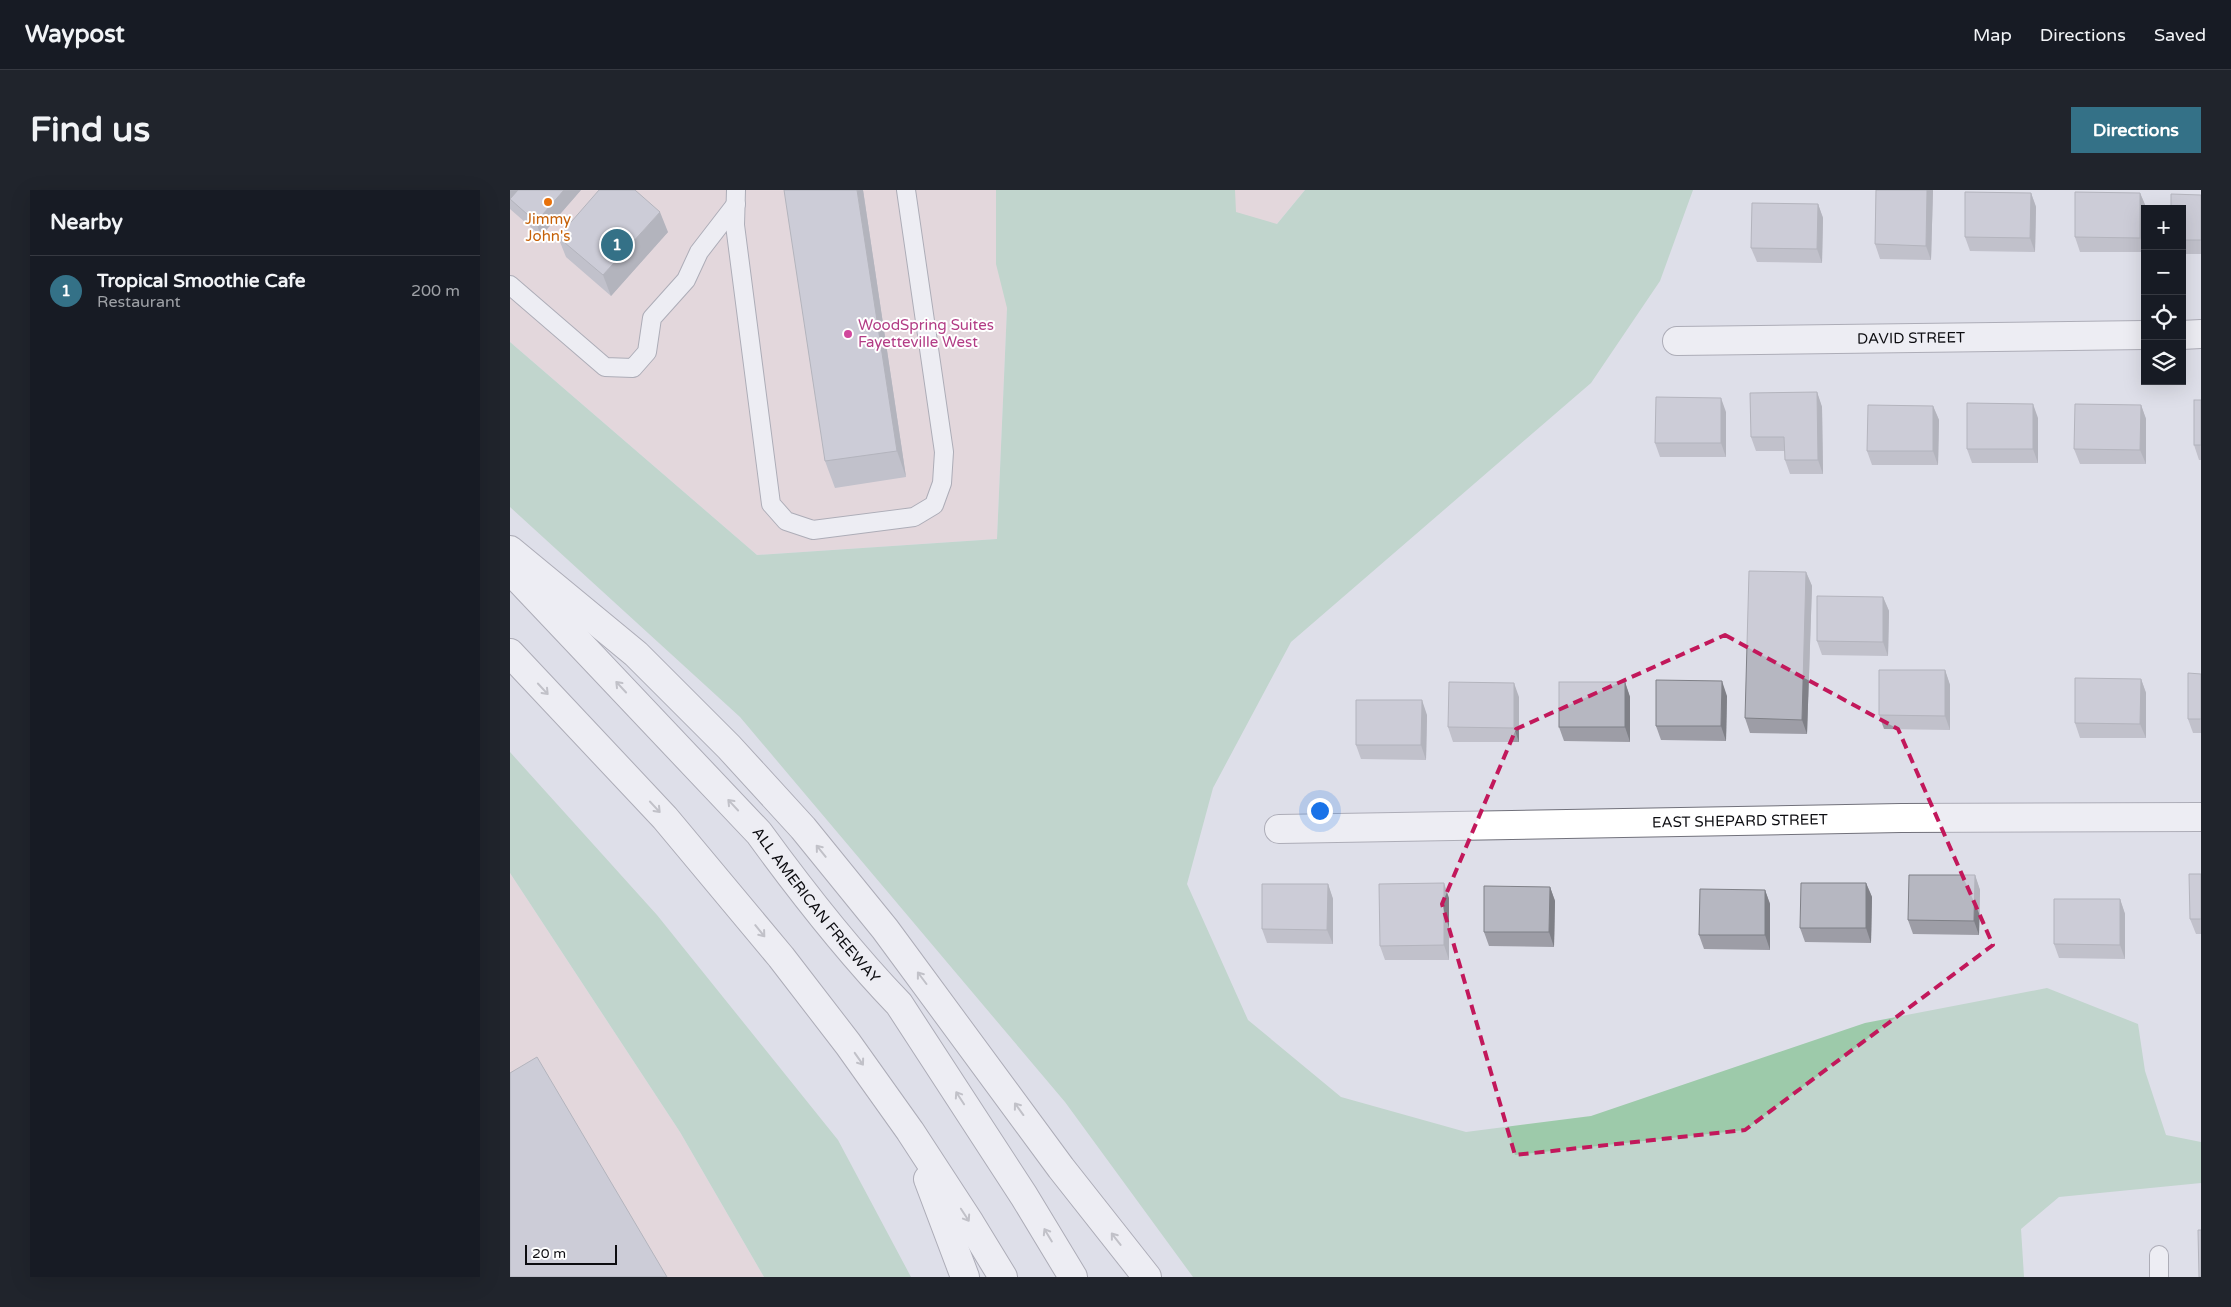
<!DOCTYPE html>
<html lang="en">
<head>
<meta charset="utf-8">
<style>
  :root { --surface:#171b24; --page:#20242c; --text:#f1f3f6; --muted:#9ea1a6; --line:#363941; --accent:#347187 }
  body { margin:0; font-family:"Varela Round",sans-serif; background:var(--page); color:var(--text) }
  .controls { position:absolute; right:15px; top:15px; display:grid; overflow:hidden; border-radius:0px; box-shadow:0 5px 20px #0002 }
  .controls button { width:45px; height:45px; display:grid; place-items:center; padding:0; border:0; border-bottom:1px solid var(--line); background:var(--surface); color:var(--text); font:25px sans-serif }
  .scale { position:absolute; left:15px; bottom:12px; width:92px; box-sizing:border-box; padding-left:5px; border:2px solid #0d0d11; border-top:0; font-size:14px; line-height:18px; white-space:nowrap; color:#0d0d11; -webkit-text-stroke:4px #fff; paint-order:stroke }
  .you { position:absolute; left:809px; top:620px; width:18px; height:18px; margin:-12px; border:4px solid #fff; border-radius:50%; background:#1a73e8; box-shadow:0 0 0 8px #1a73e833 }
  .badge { display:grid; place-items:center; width:32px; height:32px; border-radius:50%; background:var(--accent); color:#fff; font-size:16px; font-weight:700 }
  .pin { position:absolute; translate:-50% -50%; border:2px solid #fff; box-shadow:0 1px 5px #0006 }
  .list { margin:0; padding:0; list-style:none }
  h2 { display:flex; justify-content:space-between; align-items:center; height:65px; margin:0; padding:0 20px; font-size:21px }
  h2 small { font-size:16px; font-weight:400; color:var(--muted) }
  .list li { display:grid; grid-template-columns:32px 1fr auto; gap:15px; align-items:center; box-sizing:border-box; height:70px; padding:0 20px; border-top:1px solid var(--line) }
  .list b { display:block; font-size:19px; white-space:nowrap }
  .list p { margin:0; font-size:16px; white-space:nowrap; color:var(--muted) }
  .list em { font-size:16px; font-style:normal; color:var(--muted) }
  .icon { flex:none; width:28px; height:28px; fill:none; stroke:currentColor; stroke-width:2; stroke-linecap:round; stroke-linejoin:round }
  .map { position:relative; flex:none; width:1691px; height:1087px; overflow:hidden; border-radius:0px }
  header { display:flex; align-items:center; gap:30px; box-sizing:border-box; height:70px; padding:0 25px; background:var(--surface); border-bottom:1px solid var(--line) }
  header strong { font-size:24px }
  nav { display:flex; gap:28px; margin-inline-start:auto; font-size:18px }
  .intro { display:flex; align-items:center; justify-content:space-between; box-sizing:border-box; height:120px; padding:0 30px }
  h1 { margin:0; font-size:35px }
  .button { padding:12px 22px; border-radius:0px; background:var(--accent); color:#fff; font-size:18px; font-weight:700 }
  main { display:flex; gap:30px; padding:0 30px }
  aside { flex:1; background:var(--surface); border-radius:0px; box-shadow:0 5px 20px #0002 }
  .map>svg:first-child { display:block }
  .commercial { fill:#e9cfcd }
  .green { fill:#9dcaaa }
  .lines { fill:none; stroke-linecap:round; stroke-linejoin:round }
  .lane-casing { stroke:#71717b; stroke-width:20 }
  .street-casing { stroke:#71717b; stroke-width:30 }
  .highway-casing { stroke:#71717b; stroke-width:30 }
  .lane { stroke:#fff; stroke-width:18 }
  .street { stroke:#fff; stroke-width:28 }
  .highway { stroke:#fff; stroke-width:28 }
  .wall { fill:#9d9da6 }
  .shaded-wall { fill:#7f8087 }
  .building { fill:#b6b7c1; stroke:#7f8087 }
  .oneway { stroke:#9e9ea0 }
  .marked { fill:none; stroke:#c2185b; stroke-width:4; stroke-dasharray:10 6; stroke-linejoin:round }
  .food-dot { fill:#e8710a; stroke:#fff; stroke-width:2 }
  .hotel-dot { fill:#d1479c; stroke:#fff; stroke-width:2 }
  .labels { text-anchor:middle; stroke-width:4; stroke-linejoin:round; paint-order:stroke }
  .food-label { font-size:15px; fill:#c56008; stroke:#fff }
  .hotel-label { font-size:15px; fill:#b23c85; stroke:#fff; text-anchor:start }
  .street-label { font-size:15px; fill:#0d0d11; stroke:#fff }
</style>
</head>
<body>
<header>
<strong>Waypost</strong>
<nav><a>Map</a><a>Directions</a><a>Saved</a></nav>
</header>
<div class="intro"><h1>Find us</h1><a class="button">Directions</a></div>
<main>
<aside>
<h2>Nearby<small></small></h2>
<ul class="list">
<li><span class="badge">1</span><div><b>Tropical Smoothie Cafe</b><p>Restaurant</p></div><em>200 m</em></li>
</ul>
</aside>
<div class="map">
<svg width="1691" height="1087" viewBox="0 0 1691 1087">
  <rect width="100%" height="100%" fill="#dedfe9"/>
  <!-- commercial -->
  <g class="commercial">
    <path d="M0,0H795L767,34L497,118L487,349L247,365L0,152Z"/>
    <path d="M0,683L170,942L254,1087H0Z"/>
  </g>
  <!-- green -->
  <g class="green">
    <path d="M486,0H725L726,22L767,34L795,0H1183L1150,91L1081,193L781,452L703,598L677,694L738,830L831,907L956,942L1081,926L1355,833L1537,798L1628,834L1635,881L1656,945L1691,952V993L1549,1007L1511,1039L1514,1087H683L555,912L230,527L0,317V152L247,365L487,349L497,118L486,74Z"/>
    <path d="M0,562L147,725L328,950L401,1087H254L170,942L0,683Z"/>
  </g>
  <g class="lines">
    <!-- lane casing -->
    <g class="lane-casing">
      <g id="lane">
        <path d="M226,0L225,35L261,314L276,331L303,340L404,327L424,315L432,293L434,262L396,0"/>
        <path d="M0,95L95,177L123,178L137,162L142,128L176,90L189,62L226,14"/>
        <path d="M1649,1065V1087"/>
      </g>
    </g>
    <!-- street casing -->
    <g class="street-casing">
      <g id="street">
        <path d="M1672,145L1691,144"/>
        <path id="s1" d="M1167,151L1635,145"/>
        <path id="s2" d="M769,639L1391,628L1691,627"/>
      </g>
    </g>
    <!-- highway casing -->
    <g class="highway-casing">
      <g id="highway">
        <path d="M0,360L126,464L219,557L293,638L375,739L551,978L637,1087"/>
        <path id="s3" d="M0,380L249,643C292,702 338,761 389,814L514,1006L563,1087"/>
        <path d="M0,463L155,628L271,767L338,854L400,941L460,1033L493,1087"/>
        <path d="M418,989L455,1087"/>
      </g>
    </g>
    <!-- lane -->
    <use href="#lane" class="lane"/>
    <!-- street -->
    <use href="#street" class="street"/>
    <!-- highway -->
    <use href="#highway" class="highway"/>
  </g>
  <!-- wall -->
  <g class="wall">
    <path d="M0,0H71L31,46L0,19Z"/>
    <path d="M353,0L396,287L325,298L315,271Z"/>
    <path d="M1366,0H1423L1421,70L1370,69L1365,54Z"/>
    <path d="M1521,3L1526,17L1525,62L1460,61L1455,47Z"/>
    <path d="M1630,3L1636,17L1635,19V62H1570L1565,47Z"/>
    <path d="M1691,5V64H1672V19Z"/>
    <path d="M1308,14L1313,28L1312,73L1247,72L1241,58Z"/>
    <path d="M158,42L101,106L56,67L48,47Z"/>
    <path d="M1307,202L1312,217L1313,284H1280L1275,270V261H1246L1241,247Z"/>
    <path d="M1691,210V270H1689L1684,255Z"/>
    <path d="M1631,215L1636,229V274H1570L1564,259Z"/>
    <path d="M1423,216L1429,230L1428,275H1362L1357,261Z"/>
    <path d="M1216,222V267H1150L1145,253Z"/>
    <path d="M1528,228V273H1462L1457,259Z"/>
    <path d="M1296,382L1302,396L1297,544L1240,543L1235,528Z"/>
    <path d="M1373,407L1379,421L1378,466L1312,465L1307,451Z"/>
    <path d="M1435,480L1440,495V540L1374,539L1369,525Z"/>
    <path d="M1691,484V543H1683L1678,529Z"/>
    <path d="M1631,489L1636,503V548H1570L1565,533Z"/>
    <path d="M1115,492L1120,507V552L1054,551L1049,537Z"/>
    <path d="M1217,506L1216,551L1151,550L1146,536Z"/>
    <path d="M1009,507V552H943L938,537Z"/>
    <path d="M917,525L916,570L851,569L846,555Z"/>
    <path d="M1691,684V744H1686L1680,729Z"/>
    <path d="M1465,685L1470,700L1469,745L1403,744L1398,730Z"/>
    <path d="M1356,693L1362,707L1361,753L1295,752L1290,738Z"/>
    <path d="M818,694L823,709V754L757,753L752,739Z"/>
    <path d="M1040,697L1045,711L1044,757L979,756L974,742Z"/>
    <path d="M1255,700L1260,714V760L1194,759L1189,745Z"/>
    <path d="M939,708V770H875L870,756Z"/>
    <path d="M1610,709L1615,724V769L1549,768L1544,754Z"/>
  </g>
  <!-- shaded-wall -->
  <g class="shaded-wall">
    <path d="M0,0H26L0,9Z"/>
    <path d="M54,0H71L31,46L26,32Z"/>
    <path d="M347,0H353L396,287L387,261Z"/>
    <path d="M1417,0H1423L1421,70L1416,56Z"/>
    <path d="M1521,3L1526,17L1525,62L1520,48Z"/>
    <path d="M1630,3L1636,17V19H1635V61L1630,48Z"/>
    <path d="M1308,14L1313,28L1312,73L1307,59Z"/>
    <path d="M150,22L158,42L101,106L93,85Z"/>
    <path d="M1307,202L1312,217L1313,284L1308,270Z"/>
    <path d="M1211,208L1216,222V267L1211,253Z"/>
    <path d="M1523,214L1528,228V273L1523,259Z"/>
    <path d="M1631,215L1636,229V274L1630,260Z"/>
    <path d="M1423,216L1429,230L1428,275L1423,261Z"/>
    <path d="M1296,382L1302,396L1297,544L1292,530Z"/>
    <path d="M1373,407L1379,421L1378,466L1373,452Z"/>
    <path d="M1435,480L1440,495V540L1435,526Z"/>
    <path d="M1631,489L1636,503V548L1630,534Z"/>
    <path d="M1212,491L1217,506L1216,551L1211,536Z"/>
    <path d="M1115,492L1120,507V552L1115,537Z"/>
    <path d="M1004,493L1009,507V552L1004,538Z"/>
    <path d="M912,510L917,525L916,570L911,555Z"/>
    <path d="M1465,685L1470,700L1469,745L1464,731Z"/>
    <path d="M934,693L939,708V770L934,755Z"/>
    <path d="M1356,693L1362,707L1361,753L1356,738Z"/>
    <path d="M818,694L823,709V754L817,740Z"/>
    <path d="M1040,697L1045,711L1044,757L1039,742Z"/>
    <path d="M1255,700L1260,714V760L1255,745Z"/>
    <path d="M1610,709L1615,724V769L1610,755Z"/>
  </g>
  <!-- building -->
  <g class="building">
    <path d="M8,0H54L26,32L0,9Z"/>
    <path d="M89,0H125L150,22L93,85L48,47Z"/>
    <path d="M274,0H347L387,261L315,271Z"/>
    <path d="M1366,0H1417L1416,56L1365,54Z"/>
    <path d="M1455,2L1521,3L1520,48L1455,47Z"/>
    <path d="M1565,2L1630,3V48L1565,47Z"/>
    <path d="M1661,4L1691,5V50H1672V19H1661Z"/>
    <path d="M1242,13L1308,14L1307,59L1241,58Z"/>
    <path d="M1307,202L1308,270H1275L1274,247H1241L1240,203Z"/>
    <path d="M1146,207L1211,208V253H1145Z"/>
    <rect x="1684" y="210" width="7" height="45"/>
    <path d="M1457,213L1523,214V259H1457Z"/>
    <path d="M1565,214L1631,215L1630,260L1564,259Z"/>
    <path d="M1358,215L1423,216V261H1357Z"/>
    <path d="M1239,381L1296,382L1292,530L1235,528Z"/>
    <path d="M1307,406L1373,407V452L1307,451Z"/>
    <path d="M1369,480H1435V526L1369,525Z"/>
    <path d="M1678,483L1691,484V529H1678Z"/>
    <path d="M1565,488L1631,489L1630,534L1565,533Z"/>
    <path d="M1146,490L1212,491L1211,536H1146Z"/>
    <path d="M939,492L1004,493V538L938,537Z"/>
    <rect x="1049" y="492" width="66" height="45"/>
    <path d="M846,510H912L911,555H846Z"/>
    <path d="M1679,684H1691V729H1680Z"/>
    <path d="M1399,685H1465L1464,731L1398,730Z"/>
    <path d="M934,693V755L870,756L869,694Z"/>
    <path d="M1291,693H1356V738H1290Z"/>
    <path d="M752,694H818L817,740L752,739Z"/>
    <path d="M974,696L1040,697L1039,742H974Z"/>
    <path d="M1190,699L1255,700V745H1189Z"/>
    <path d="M1544,709H1610V755L1544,754Z"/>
    <path d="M27,867L157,1087H0V883Z"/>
    <path d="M1688,1040H1691V1087H1689Z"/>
  </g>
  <!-- one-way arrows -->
  <defs><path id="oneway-shaft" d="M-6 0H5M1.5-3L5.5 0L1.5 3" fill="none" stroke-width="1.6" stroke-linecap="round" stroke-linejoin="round" transform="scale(1.25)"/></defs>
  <g class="oneway">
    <use href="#oneway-shaft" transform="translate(111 497) rotate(-133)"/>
    <use href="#oneway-shaft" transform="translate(33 499) rotate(47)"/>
    <use href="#oneway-shaft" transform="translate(223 615) rotate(-133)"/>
    <use href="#oneway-shaft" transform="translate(145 617) rotate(47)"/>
    <use href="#oneway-shaft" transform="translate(311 661) rotate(-129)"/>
    <use href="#oneway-shaft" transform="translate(250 741) rotate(51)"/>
    <use href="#oneway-shaft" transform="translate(412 788) rotate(-127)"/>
    <use href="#oneway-shaft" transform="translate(349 869) rotate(55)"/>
    <use href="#oneway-shaft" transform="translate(450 908) rotate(-123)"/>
    <use href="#oneway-shaft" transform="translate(509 919) rotate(-126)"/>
    <use href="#oneway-shaft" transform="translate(455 1025) rotate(57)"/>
    <use href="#oneway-shaft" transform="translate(538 1045) rotate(-121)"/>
    <use href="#oneway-shaft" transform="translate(606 1049) rotate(-128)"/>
  </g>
  <!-- marked area -->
  <path d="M0 0H1691V1087H0ZM1215,445L1388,539L1483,755L1235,940L1005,965L932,714L1006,539Z" fill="#dedfe9" fill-opacity=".55" fill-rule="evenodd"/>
  <path class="marked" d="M1215,445L1388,539L1483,755L1235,940L1005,965L932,714L1006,539Z"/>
  <!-- markers -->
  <circle class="food-dot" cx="38" cy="12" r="5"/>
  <circle class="hotel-dot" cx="338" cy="144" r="5"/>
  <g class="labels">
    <!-- food labels -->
    <g class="food-label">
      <text x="38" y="34">Jimmy<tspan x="38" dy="17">John's</tspan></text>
    </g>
    <!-- hotel labels -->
    <g class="hotel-label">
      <text x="348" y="140">WoodSpring Suites<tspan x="348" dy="17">Fayetteville West</tspan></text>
    </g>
    <!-- street labels -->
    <g class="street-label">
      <text dy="5" stroke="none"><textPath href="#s1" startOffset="234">DAVID STREET</textPath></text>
      <text dy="5" stroke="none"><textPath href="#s2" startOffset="461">EAST SHEPARD STREET</textPath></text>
      <text dy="5" stroke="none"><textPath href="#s3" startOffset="454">ALL AMERICAN FREEWAY</textPath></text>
    </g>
  </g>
</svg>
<div class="controls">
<button>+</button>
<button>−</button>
<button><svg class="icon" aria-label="locate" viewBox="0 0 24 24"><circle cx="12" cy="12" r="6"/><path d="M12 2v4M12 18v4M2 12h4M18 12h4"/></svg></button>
<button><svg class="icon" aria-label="layers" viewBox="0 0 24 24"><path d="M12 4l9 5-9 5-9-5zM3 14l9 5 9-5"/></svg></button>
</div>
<div class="scale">20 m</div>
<div class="you"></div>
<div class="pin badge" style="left:107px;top:55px">1</div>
</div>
</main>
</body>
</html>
